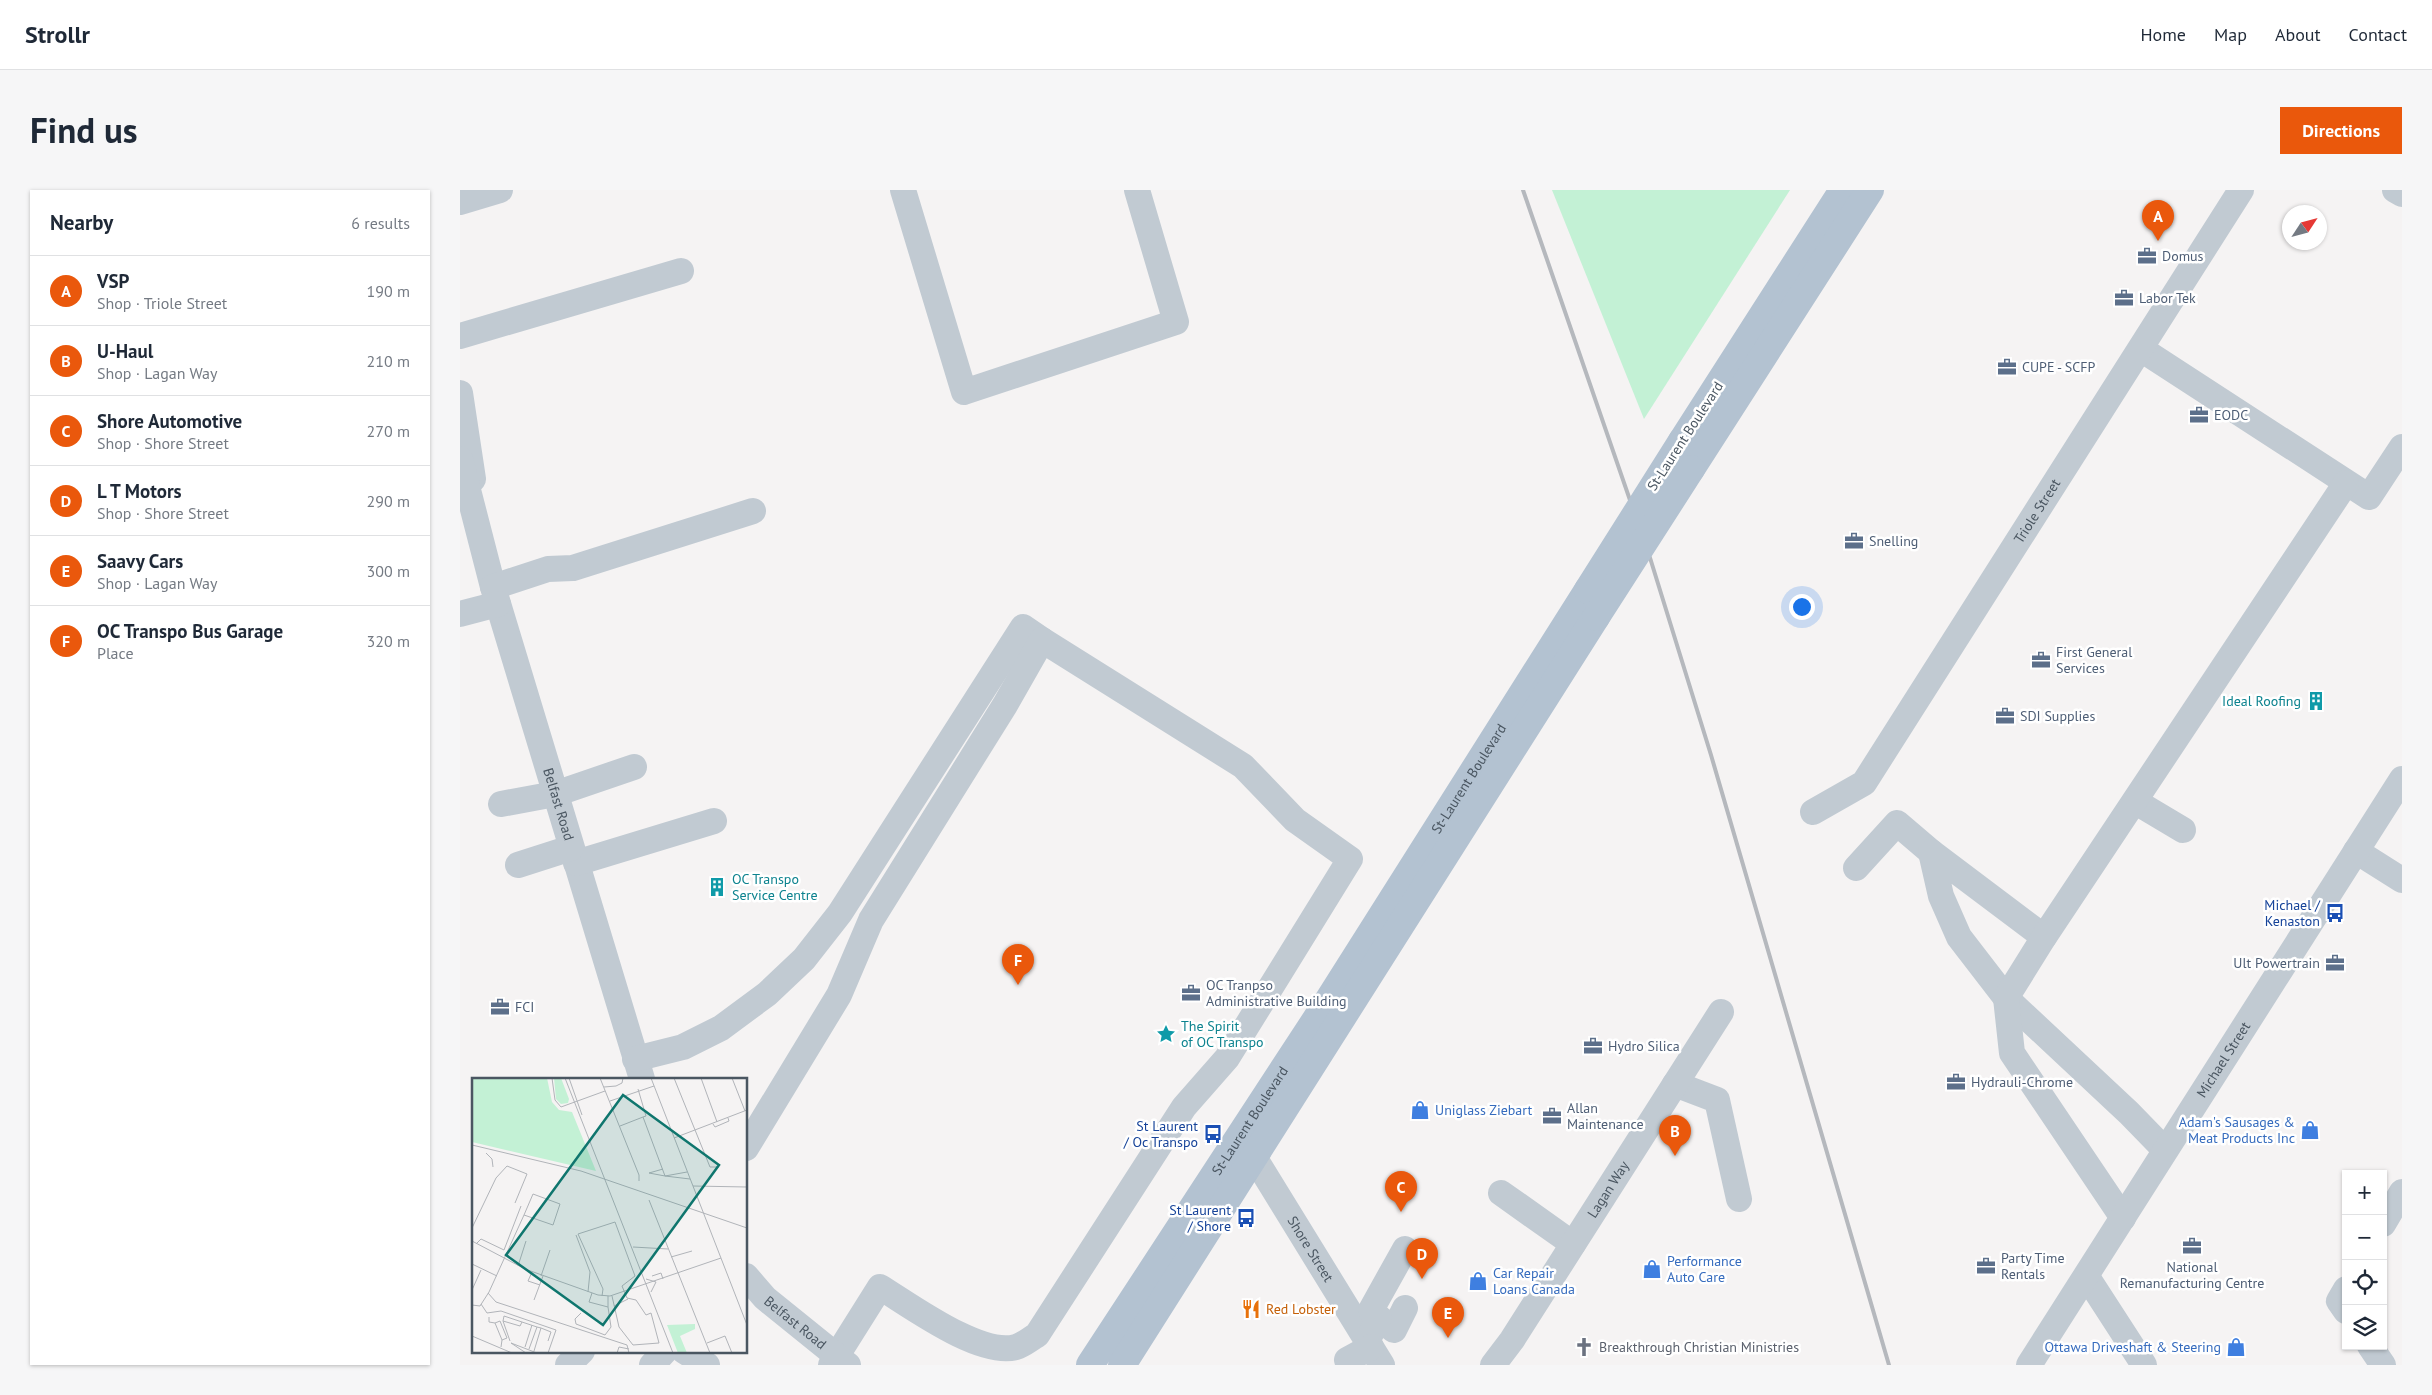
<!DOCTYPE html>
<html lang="en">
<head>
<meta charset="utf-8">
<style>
  :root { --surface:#fff; --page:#f6f6f7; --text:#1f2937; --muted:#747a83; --line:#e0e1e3; --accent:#ea580c }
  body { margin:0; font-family:"PT Sans",sans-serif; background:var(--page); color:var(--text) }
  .controls { position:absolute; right:15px; bottom:15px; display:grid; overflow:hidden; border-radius:0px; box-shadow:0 1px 4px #0004 }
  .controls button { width:45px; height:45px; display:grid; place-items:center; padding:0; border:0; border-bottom:1px solid var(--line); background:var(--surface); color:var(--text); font:25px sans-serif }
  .compass { position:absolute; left:1822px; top:15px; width:45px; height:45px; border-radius:50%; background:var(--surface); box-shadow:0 1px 4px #0004; rotate:54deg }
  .you { position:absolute; left:1341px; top:416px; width:18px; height:18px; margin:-12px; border:4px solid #fff; border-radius:50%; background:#1a73e8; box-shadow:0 0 0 8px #1a73e833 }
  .badge { display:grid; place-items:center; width:32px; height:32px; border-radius:50%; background:var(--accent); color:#fff; font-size:16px; font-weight:700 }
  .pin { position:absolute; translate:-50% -41px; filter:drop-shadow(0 1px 2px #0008) }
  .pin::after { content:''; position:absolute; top:26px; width:18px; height:15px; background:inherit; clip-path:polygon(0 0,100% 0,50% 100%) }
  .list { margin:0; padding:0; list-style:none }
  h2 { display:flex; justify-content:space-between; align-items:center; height:65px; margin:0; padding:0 20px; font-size:21px }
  h2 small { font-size:16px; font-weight:400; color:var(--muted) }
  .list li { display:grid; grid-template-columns:32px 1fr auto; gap:15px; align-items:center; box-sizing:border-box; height:70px; padding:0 20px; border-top:1px solid var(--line) }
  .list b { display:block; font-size:19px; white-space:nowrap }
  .list p { margin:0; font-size:16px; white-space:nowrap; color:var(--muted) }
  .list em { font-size:16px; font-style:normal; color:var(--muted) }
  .icon { flex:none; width:28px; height:28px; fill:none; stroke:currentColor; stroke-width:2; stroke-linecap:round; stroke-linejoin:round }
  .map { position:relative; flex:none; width:1942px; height:1175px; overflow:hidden; border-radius:0px }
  header { display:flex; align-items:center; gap:30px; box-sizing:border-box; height:70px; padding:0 25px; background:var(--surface); border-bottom:1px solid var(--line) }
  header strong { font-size:24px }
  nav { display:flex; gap:28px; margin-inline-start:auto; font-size:18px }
  .intro { display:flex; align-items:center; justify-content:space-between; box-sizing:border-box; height:120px; padding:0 30px }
  h1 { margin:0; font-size:35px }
  .button { padding:12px 22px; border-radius:0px; background:var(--accent); color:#fff; font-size:18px; font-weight:700 }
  main { display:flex; gap:30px; padding:0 30px }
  aside { flex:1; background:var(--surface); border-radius:0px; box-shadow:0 1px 4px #0004 }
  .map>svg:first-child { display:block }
  .green { fill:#c3f1d5 }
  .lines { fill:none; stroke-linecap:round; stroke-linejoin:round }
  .minor { stroke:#c1cad2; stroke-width:26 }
  .major { stroke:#b3c2d1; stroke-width:28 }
  .rail { stroke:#b5b8bd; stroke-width:4 }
  .major-bridge { stroke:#b3c2d1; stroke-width:28 }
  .labels { text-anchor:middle; stroke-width:5; stroke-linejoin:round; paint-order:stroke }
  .service-label { font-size:14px; fill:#4e5e75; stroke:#fff; text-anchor:start }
  .street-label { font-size:14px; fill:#4a5661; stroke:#fff }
  .culture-label { font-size:14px; fill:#0d838f; stroke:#fff; text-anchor:start }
  .transit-label { font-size:14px; fill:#164399; stroke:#fff; text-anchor:end }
  .shop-label { font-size:14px; fill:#366cbe; stroke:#fff; text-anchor:start }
  .food-label { font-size:14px; fill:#c56008; stroke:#fff; text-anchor:start }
  .worship-label { font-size:14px; fill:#5b616d; stroke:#fff; text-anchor:start }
  .inset-road { fill:none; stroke:#b1b4b9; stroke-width:1 }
  .view { fill:#0f766e; fill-opacity:0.15; stroke:#0f766e; stroke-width:2.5 }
  .inset-edge { fill:none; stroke:#4a5661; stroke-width:2.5 }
</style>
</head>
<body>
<header>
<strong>Strollr</strong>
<nav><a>Home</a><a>Map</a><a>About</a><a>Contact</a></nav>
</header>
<div class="intro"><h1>Find us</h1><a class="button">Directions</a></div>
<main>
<aside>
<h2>Nearby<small>6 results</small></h2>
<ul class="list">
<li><span class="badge">A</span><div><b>VSP</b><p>Shop · Triole Street</p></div><em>190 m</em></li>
<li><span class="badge">B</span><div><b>U-Haul</b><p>Shop · Lagan Way</p></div><em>210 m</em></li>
<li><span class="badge">C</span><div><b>Shore Automotive</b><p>Shop · Shore Street</p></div><em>270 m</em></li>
<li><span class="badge">D</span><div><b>L T Motors</b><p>Shop · Shore Street</p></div><em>290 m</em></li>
<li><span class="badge">E</span><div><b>Saavy Cars</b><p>Shop · Lagan Way</p></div><em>300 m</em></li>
<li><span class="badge">F</span><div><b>OC Transpo Bus Garage</b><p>Place</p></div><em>320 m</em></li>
</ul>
</aside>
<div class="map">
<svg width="1942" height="1175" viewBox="0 0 1942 1175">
  <rect width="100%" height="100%" fill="#f5f3f3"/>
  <!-- green -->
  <path class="green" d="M1092,0H1330L1184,229Z"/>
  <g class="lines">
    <!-- minor -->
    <g class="minor">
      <path d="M443,0L504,202L716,132L677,0"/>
      <path d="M1935,0L1942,4"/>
      <path d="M0,12L40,0"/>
      <path d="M0,146L221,81"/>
      <path d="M1681,159L1909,307L1942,257"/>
      <path d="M0,203L13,289"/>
      <path id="s1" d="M0,269L33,397L182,889"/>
      <path d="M33,397L88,379L113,378L293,321"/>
      <path d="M0,424L38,414"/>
      <path d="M1676,612L1723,640"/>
      <path d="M41,614L95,604L174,577"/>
      <path id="s2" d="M1353,622L1404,593L1781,0"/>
      <path d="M1896,661L1942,690"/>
      <path d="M116,673L254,631"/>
      <path d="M58,675L111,658"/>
      <path d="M1396,678L1437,633L1471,662"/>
      <path d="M1584,747L1471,662L1481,706L1499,747L1546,808L1669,923L1705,960"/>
      <path d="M175,869L223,857L261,838L307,804L344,769L380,723L563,437L582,450"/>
      <path d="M1215,894L1257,910L1279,1009"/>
      <path d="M286,958L379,805L411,730L545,515L582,450L783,576L835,630L890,669L767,868L724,917L577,1145C570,1149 563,1155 556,1157C520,1167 451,1116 420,1097L371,1175"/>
      <path id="s3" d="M794,967L922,1175"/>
      <path d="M1041,1003L1113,1054"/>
      <path d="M1663,1028L1552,863L1546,808L1584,747L1886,293"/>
      <path d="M1923,1034L1942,1002"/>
      <path id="s4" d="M286,1086L305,1108L388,1175"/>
      <path d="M1627,1087L1684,1175"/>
      <path d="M1886,1099L1879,1111L1886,1121"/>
      <path d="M919,1128L934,1140L945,1118"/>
      <path d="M907,1151L919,1128L911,1120L945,1059"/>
      <path d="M1910,1156L1923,1175"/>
      <path d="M224,1161L247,1175"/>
      <path d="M887,1170L911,1157"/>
      <path d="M108,1175L122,1161"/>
      <path d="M192,1175L205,1161"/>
      <path id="s5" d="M1033,1175L1052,1150L1261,822"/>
      <path id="s6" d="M1569,1175L1942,589"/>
    </g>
    <!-- major -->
    <g class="major">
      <path d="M1222,251L1383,0"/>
      <path d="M1231,279L1410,0"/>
      <path id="s7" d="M630,1175L868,811L1128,400"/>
      <path d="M662,1175L1136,427"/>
    </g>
    <!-- rail -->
    <path class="rail" d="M1063,0L1191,371L1251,565L1429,1175"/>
    <!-- major-bridge -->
    <g class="major-bridge">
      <path d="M1128,400L1222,251"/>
      <path d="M1136,427L1231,279"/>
    </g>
  </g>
  <!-- icons -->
  <defs>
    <g id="office-bare" transform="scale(1.5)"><path d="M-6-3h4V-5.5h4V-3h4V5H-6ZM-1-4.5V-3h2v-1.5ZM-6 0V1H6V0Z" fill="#5c6f8a" stroke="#fff" stroke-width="2.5" paint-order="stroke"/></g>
    <g id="building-bare" transform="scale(1.5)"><path d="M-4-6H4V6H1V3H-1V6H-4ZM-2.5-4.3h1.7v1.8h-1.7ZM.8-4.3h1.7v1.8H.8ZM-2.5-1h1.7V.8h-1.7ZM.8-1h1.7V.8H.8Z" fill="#0f9aa8" stroke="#fff" stroke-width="2.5" paint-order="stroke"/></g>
    <g id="bus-bare" transform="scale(1.5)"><path d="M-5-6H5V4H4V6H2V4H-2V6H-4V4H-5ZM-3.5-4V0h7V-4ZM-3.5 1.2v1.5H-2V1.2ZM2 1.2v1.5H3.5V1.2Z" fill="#1a4fb4" stroke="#fff" stroke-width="2.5" paint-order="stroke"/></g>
    <g id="sight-bare" transform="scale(1.5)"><path d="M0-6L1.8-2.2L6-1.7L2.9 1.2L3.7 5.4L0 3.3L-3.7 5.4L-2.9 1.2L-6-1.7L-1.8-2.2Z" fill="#0f9aa8" stroke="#fff" stroke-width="2.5" paint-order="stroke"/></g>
    <g id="shop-bare" transform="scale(1.5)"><path d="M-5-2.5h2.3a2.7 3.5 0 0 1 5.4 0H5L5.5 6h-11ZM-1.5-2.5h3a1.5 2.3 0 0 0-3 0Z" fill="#3f7fe0" stroke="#fff" stroke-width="2.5" paint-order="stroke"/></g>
    <g id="restaurant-bare" transform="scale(1.5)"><path d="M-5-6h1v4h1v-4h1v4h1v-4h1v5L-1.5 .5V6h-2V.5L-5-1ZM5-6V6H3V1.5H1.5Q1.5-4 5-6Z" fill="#e8710a" stroke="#fff" stroke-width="2.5" paint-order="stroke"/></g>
    <g id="church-bare" transform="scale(1.5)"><path d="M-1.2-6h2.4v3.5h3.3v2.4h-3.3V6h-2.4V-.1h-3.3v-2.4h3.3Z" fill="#6b7280" stroke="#fff" stroke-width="2.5" paint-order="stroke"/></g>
  </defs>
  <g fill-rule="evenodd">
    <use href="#office-bare" x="1687" y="66"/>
    <use href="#office-bare" x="1664" y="108"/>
    <use href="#office-bare" x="1547" y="177"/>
    <use href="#office-bare" x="1739" y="225"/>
    <use href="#office-bare" x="1394" y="351"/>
    <use href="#office-bare" x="1581" y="470"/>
    <use href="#building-bare" x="1856" y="511"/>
    <use href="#office-bare" x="1545" y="526"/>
    <use href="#building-bare" x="257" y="697"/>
    <use href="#bus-bare" x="1875" y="723"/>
    <use href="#office-bare" x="1875" y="773"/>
    <use href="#office-bare" x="731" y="803"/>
    <use href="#office-bare" x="40" y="817"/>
    <use href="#sight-bare" x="706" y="844"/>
    <use href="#office-bare" x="1133" y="856"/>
    <use href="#office-bare" x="1496" y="892"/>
    <use href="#shop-bare" x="960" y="920"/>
    <use href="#office-bare" x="1092" y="926"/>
    <use href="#shop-bare" x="1850" y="940"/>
    <use href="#bus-bare" x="753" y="944"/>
    <use href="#bus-bare" x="786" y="1028"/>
    <use href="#office-bare" x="1732" y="1056"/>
    <use href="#office-bare" x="1526" y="1076"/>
    <use href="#shop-bare" x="1192" y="1079"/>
    <use href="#shop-bare" x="1018" y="1091"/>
    <use href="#restaurant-bare" x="791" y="1119"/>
    <use href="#church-bare" x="1124" y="1157"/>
    <use href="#shop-bare" x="1776" y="1157"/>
  </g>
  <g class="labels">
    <!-- service labels -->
    <g class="service-label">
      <text x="1702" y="71">Domus</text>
      <text x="1679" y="113">Labor Tek</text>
      <text x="1562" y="182">CUPE - SCFP</text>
      <text x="1754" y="230">EODC</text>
      <text x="1409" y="356">Snelling</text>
      <text x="1596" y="467">First General<tspan x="1596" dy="16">Services</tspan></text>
      <text x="1560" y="531">SDI Supplies</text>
      <text x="1860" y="778" text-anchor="end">Ult Powertrain</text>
      <text x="746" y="800">OC Tranpso<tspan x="746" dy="16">Administrative Building</tspan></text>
      <text x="55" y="822">FCI</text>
      <text x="1148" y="861">Hydro Silica</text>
      <text x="1511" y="897">Hydrauli-Chrome</text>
      <text x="1107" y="923">Allan<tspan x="1107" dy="16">Maintenance</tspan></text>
      <text x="1541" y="1073">Party Time<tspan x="1541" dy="16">Rentals</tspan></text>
      <text x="1732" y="1082" text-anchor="middle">National<tspan x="1732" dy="16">Remanufacturing Centre</tspan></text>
    </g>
    <!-- street labels -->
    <g class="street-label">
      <text transform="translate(1225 246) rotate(-57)" y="5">St-Laurent Boulevard</text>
      <text dy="5" stroke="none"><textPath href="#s2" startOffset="381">Triole Street</textPath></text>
      <text dy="5" stroke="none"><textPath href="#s7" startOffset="698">St-Laurent Boulevard</textPath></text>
      <text dy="5" stroke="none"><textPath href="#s1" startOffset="359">Belfast Road</textPath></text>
      <text dy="5" stroke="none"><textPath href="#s6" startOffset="362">Michael Street</textPath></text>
      <text dy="5" stroke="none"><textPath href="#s7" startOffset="292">St-Laurent Boulevard</textPath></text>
      <text dy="5" stroke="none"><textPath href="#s5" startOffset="210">Lagan Way</textPath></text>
      <text dy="5" stroke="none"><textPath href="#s3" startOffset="108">Shore Street</textPath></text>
      <text dy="5" stroke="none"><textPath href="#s4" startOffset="68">Belfast Road</textPath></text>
    </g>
    <!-- culture labels -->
    <g class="culture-label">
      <text x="1841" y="516" text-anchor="end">Ideal Roofing</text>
      <text x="272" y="694">OC Transpo<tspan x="272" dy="16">Service Centre</tspan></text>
      <text x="721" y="841">The Spirit<tspan x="721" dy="16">of OC Transpo</tspan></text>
    </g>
    <!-- transit labels -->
    <g class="transit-label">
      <text x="1860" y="720">Michael /<tspan x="1860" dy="16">Kenaston</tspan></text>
      <text x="738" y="941">St Laurent<tspan x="738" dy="16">/ Oc Transpo</tspan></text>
      <text x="771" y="1025">St Laurent<tspan x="771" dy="16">/ Shore</tspan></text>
    </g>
    <!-- shop labels -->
    <g class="shop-label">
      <text x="975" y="925">Uniglass Ziebart</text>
      <text x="1835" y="937" text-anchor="end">Adam's Sausages &amp;<tspan x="1835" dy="16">Meat Products Inc</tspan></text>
      <text x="1207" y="1076">Performance<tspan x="1207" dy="16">Auto Care</tspan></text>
      <text x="1033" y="1088">Car Repair<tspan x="1033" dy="16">Loans Canada</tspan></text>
      <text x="1761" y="1162" text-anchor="end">Ottawa Driveshaft &amp; Steering</text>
    </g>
    <!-- food labels -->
    <g class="food-label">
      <text x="806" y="1124">Red Lobster</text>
    </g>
    <!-- worship labels -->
    <g class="worship-label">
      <text x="1139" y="1162">Breakthrough Christian Ministries</text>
    </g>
  </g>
  <!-- overview -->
  <g transform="translate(12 888)">
    <rect width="275" height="275" fill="#f5f3f3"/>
    <path d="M0,0H75L80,24L87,32L100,34L124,93L0,64ZM82,0H89L97,21L96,25L89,26L84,21ZM223,246V251L208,258L215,275H206L195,247Z" fill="#c3f1d5"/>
    <path class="inset-road" d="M80,0L83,22L89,29L133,13M93,0L201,275M97,0L110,37M128,0L167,97V103M179,0L275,247M202,0L238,89H247M229,0L245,44M260,0L273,33M132,9L144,8L150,5L151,0M166,11L174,38L171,39L193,98L218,101M138,23L182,8M241,46L243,49L257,43L256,40M148,48L171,39M202,60L275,32M0,67L109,93L275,150M14,75L20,81L21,89M191,91L177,95L193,98L215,94M221,108L275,109M61,116L88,126L81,147L52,137ZM177,122L238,275M0,150L24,100L35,88L55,96L43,125M104,157L118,194L116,214M0,163L53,191L126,217L138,218L249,180M4,166L9,161L32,172L49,128M161,169L196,171M199,179L220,173M0,186L25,198M46,188L54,163M60,194L56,203L68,207M69,198L78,172M180,198L189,195L191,201M174,201L184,204L179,214M0,212L9,192M16,215L24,224L155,267L157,275M120,215L117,224L136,229V218M130,218L131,211L106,156L143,144L163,198L150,208L155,220L164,222L174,237L179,235L187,265L161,267L147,249L140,218M62,222L71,198M9,226L15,235L29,233L84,252L76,275M0,227L8,228L17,214L52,137M142,228L156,221M109,235L103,241L104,246L133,257L139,249L136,229M17,239V244L23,245L30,262M31,243L38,263M50,244L48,248L31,243L32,238L65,249L69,250M23,245L28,243L35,260L30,262L29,269M0,258L40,275M235,265L253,258L260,275M53,269L60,247M57,271L65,249M62,273L69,250L79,254L76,263M54,275L39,265L65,275M145,275L147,269L157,271"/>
    <path class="view" d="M151,17L247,87L131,247L34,177Z"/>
    <rect width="275" height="275" class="inset-edge"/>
  </g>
</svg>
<div class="controls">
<button>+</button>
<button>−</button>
<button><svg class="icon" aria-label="locate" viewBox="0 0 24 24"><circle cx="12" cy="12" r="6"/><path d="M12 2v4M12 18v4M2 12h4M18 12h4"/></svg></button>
<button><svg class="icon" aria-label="layers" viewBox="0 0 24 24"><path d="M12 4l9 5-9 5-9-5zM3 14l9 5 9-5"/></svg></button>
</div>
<svg class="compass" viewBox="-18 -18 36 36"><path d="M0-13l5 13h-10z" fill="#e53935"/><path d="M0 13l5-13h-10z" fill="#747a83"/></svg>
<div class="you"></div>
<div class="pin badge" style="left:1698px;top:51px">A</div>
<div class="pin badge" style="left:1215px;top:966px">B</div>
<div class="pin badge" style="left:941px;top:1022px">C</div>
<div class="pin badge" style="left:962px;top:1089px">D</div>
<div class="pin badge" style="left:988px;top:1148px">E</div>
<div class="pin badge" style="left:558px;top:795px">F</div>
</div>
</main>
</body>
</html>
